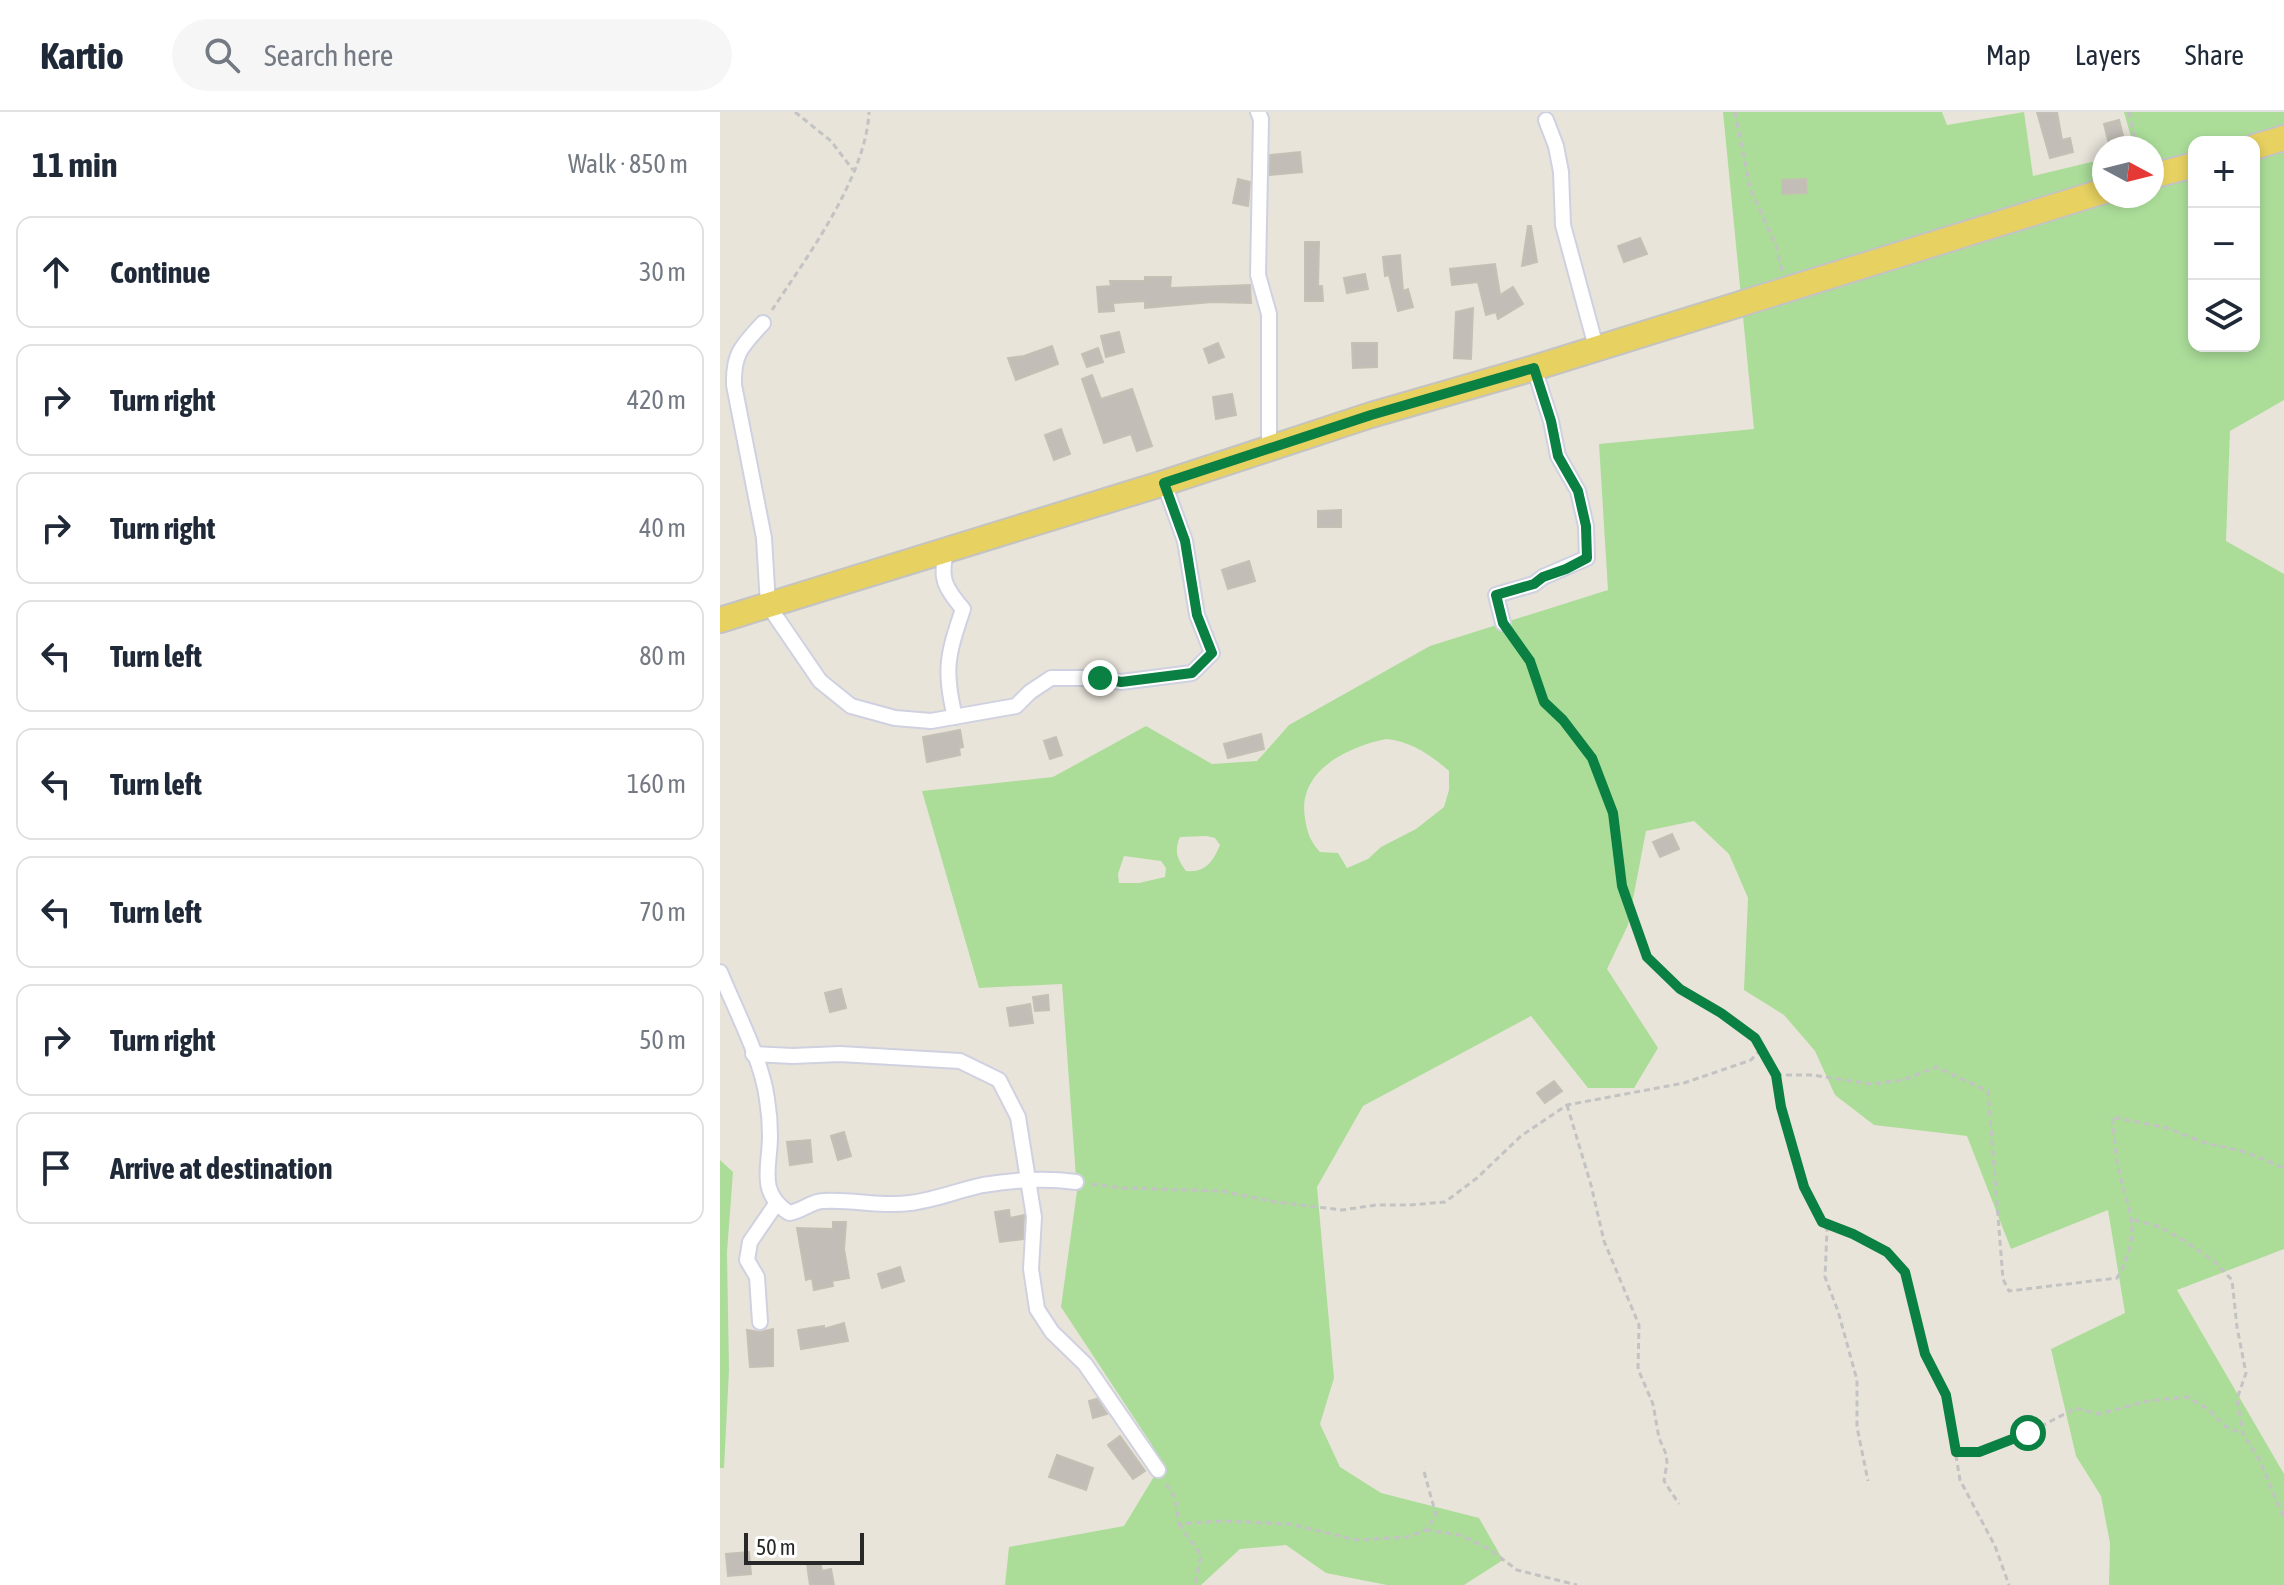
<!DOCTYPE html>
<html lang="en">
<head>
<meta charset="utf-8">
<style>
  :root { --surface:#fff; --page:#f6f6f7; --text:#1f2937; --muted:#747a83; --line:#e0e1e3 }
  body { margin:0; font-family:"Asap Condensed",sans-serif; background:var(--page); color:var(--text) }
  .controls { position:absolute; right:24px; top:24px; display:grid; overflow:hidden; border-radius:16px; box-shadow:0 4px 12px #0003 }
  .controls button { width:72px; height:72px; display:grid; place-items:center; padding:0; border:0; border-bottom:2px solid var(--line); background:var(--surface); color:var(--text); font:40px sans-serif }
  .compass { position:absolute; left:1372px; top:24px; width:72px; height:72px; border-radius:50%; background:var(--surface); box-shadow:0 4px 12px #0003; rotate:97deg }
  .scale { position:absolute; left:24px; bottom:20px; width:120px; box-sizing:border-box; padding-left:8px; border:4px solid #282828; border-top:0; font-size:22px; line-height:28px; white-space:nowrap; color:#282828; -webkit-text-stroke:6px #fff; paint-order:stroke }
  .stop { position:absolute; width:24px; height:24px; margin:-18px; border:6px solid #0b8043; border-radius:50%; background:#fff }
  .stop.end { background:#0b8043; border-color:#fff; box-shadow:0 2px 8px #0008 }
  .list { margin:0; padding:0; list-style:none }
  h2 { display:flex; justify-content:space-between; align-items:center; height:104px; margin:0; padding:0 32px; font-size:34px }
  h2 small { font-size:26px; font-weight:400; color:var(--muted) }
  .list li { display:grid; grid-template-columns:52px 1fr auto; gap:24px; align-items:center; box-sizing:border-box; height:112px; margin:0 16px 16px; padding:0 16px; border:2px solid var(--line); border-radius:16px }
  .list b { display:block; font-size:30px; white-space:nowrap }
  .list em { font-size:26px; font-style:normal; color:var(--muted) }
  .icon { flex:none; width:44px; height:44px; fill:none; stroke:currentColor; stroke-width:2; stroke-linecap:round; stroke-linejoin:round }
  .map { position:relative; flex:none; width:1564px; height:1473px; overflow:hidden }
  header { display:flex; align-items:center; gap:48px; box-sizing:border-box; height:112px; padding:0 40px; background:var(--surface); border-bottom:2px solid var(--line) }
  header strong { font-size:38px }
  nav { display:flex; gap:44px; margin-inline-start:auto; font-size:28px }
  .search { width:560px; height:72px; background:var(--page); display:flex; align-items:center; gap:20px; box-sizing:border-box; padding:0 28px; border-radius:44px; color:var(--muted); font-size:30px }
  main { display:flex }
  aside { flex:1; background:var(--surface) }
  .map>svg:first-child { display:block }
  .green { fill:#abdd99; fill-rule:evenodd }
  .building { fill:#c2bdb7; stroke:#c4c0b4; stroke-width:2 }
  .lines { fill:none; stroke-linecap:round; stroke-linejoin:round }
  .street-casing { stroke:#cfd1e0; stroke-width:18 }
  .primary-casing { stroke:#c3c3c3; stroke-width:28 }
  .path { stroke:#c3c3c3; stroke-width:3; stroke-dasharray:6 4; stroke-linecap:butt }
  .street { stroke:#fff; stroke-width:14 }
  .primary { stroke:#e7d161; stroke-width:24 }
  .route { stroke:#0b8043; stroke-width:10 }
</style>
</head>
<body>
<header>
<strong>Kartio</strong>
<div class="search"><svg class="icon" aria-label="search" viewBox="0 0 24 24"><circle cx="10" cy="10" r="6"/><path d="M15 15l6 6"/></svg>Search here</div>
<nav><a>Map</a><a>Layers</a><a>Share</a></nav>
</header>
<main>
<aside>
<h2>11 min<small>Walk · 850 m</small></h2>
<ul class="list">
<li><svg class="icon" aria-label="ahead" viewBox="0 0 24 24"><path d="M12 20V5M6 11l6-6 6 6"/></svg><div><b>Continue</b></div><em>30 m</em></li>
<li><svg class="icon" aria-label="right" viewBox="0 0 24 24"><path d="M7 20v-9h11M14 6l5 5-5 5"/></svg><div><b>Turn right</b></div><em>420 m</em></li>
<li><svg class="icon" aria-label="right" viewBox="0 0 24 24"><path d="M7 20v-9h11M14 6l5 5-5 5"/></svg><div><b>Turn right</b></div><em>40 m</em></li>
<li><svg class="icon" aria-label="left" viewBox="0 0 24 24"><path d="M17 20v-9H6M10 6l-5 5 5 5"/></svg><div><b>Turn left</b></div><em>80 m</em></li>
<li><svg class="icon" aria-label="left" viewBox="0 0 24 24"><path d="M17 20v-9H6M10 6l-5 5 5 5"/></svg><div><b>Turn left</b></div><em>160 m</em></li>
<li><svg class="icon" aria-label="left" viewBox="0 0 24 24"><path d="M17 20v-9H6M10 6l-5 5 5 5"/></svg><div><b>Turn left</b></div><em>70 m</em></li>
<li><svg class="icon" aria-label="right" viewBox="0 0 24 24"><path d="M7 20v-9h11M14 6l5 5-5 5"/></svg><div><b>Turn right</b></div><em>50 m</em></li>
<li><svg class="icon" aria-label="arrive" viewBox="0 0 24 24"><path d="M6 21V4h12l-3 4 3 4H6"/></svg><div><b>Arrive at destination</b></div></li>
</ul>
</aside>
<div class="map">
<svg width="1564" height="1473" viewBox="0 0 1564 1473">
  <rect width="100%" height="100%" fill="#e9e4da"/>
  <!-- green -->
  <g class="green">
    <path d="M1003,0H1222L1227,13L1304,0L1313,64L1384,47V84H1432V36H1414L1404,0H1564V288L1510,319L1506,429L1564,462V1137L1457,1178L1564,1362V1473H1389L1390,1431L1381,1384L1356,1344L1331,1237L1405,1201L1388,1098L1291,1137L1247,1024L1154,1013L1115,983L1095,939L1064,903L1024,878L1028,786L1009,742L974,709L926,719L908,813L887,857L938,936L914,976H868L811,904L643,994L597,1075L614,1266L600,1312L620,1355L661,1381L759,1406L783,1448L744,1473H667L606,1461L566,1433L520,1437L481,1473H285L289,1435L404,1414L438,1358L432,1333L341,1195L357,1079L342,872L259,876L202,679L333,665L426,614L492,652L537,649L569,613L710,534L888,478L879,332L1034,317ZM1474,30H1534V234H1474ZM666,627C690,629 711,643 729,659V678L724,695L696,717L661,735L648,747L627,756L618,741L600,740C590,729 587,720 585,706C577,659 627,635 666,627ZM487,724L495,726L500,733C493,749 486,761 466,759C457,747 454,739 460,725ZM404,744L441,749L446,756L445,765L419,771H399L398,762Z"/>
    <path d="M0,1048L13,1060L7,1140L9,1258L4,1356H0Z"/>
  </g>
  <!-- building -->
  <g class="building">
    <path d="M1317,0H1337L1342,28L1350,26L1353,40L1330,46Z"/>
    <path d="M1399,8L1405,31L1390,36L1384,12Z"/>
    <path d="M580,40L582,60L550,63V43Z"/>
    <path d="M518,67L530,70L528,94L513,91Z"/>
    <path d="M1086,67L1087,81L1062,82V68Z"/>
    <path d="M808,114H811L817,150L802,154Z"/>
    <path d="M920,126L927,142L904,150L898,134Z"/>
    <path d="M585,130H599L598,174H602L603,189H585Z"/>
    <path d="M680,143L683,179L688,177L693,195L678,199L669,163L665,164L663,145Z"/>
    <path d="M775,152L780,183L793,175L803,192L778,207L776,200L766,203L758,170L732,173L730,157Z"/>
    <path d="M645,162L648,177L627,181L624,166Z"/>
    <path d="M425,165H451L450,176L530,173L531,191L492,190L425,196V189L393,191L394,199L379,200L377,175L391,174L390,169H425Z"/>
    <path d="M753,196L751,247L734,246L736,200Z"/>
    <path d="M399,220L404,240L386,245L381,224Z"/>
    <path d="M498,231L504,245L489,251L484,237Z"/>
    <path d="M632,231H657V255L633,256Z"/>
    <path d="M332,234L338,252L296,268L288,246L304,244Z"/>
    <path d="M378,236L383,250L367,255L362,242Z"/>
    <path d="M372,263L381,287L412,277L432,334L417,339L411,322L384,331L362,267Z"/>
    <path d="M512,282L516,303L496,307L493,285Z"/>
    <path d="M341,317L350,342L334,348L325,323Z"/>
    <path d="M621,398V415H598V399Z"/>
    <path d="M529,449L535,469L508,477L502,458Z"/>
    <path d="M240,618L243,635L239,636L240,643L207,650L203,625Z"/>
    <path d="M541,622L544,637L508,646L504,632Z"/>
    <path d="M336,625L342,643L330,647L324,629Z"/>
    <path d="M952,722L959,737L940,745L933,730Z"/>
    <path d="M121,877L126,896L110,900L105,881Z"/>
    <path d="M328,883L329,898L315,899L313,885Z"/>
    <path d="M310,892L313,911L290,914L287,896Z"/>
    <path d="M834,969L842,979L825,991L817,981Z"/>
    <path d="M124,1020L131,1044L118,1048L111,1024Z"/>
    <path d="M90,1028L92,1050L70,1053L67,1030Z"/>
    <path d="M289,1098L290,1106L304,1103L303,1127L280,1130L275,1100Z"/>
    <path d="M113,1110H126L124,1137L129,1166L112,1169L113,1174L94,1178L92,1166L86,1168L77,1116L113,1117Z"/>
    <path d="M180,1155L184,1169L162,1176L158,1162Z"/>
    <path d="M124,1211L128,1229L81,1237L78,1218L104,1214V1217Z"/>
    <path d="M53,1217V1254L30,1255L27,1218L40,1220Z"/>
    <path d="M377,1287L387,1302L373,1306L369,1289Z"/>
    <path d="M400,1324L425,1359L413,1367L388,1333Z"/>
    <path d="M337,1343L373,1356L366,1378L329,1365Z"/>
    <path d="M29,1440L31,1462L8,1464L6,1442Z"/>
    <path d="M100,1450L102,1459L111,1457L114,1473H90L87,1452Z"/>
  </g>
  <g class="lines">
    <!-- street casing -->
    <g class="street-casing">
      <g id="street">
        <path d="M538,0L541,7L538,163L549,202V336"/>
        <path d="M826,8L836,34L841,60L843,113L876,235"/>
        <path d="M43,211C22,234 13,241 14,273L44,426L48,493L100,569L131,594L175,606L211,609L296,594L310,580L331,566H380L401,570L472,561L492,541L477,503L465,429L444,371"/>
        <path d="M227,437C219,465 224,475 243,497C228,542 223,557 235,605"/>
        <path d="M783,511L776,483L814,472L823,465L867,446L866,414L858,379L838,344L831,309L814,256"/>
        <path d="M0,860C15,897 42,948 47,987C49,999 50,1012 50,1024C50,1055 37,1080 69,1101C82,1099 92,1089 103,1089C133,1087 161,1095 190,1091C215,1088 239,1078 263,1073C293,1068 326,1066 356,1070"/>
        <path d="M33,942L73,944L120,942L240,949L279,968L298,1005L314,1105L311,1157L317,1197L332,1220L365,1252L438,1358"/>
        <path d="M40,1210L37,1165L27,1148L30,1130L56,1092"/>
      </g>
    </g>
    <!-- primary casing -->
    <g class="primary-casing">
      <g id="primary">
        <path d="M1534,35L1564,26"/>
        <path d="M1432,64L1474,53"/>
        <path d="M0,508L444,371L651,303L814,256L1384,79"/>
      </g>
    </g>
    <!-- path -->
    <g class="path">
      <path d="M75,0L111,29L133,58"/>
      <path d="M1015,0L1030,76L1056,134L1062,159"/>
      <path d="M1409,0L1417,36"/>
      <path d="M52,198C87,145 146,65 149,0"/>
      <path d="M1041,937L1056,963H1092L1151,972L1183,968L1216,955L1268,979L1283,1167L1289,1179L1397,1166C1425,1116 1407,1100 1397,1050C1395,1035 1394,1020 1392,1005L1447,1016L1485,1031L1522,1039L1564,1056"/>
      <path d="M1056,963L1061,995L1084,1075L1107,1118L1105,1165L1118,1199L1137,1268V1315L1148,1369"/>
      <path d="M847,993L871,1073L884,1129L919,1213L918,1257L933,1292L939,1326L946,1342L947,1351L944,1369L959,1392"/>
      <path d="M372,1072L402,1076L501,1079L556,1090L622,1098L656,1093H690L725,1090L757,1066L801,1024L847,993L964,971L1031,948L1041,937L1035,926L1001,901L960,877L927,845L902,774L893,701L872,646L843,608L824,590L810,549L792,524"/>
      <path d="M1414,1108L1440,1115L1463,1128L1494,1149L1512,1168L1517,1215L1526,1261L1517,1287L1523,1322L1539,1347L1564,1406"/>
      <path d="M1102,1110L1133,1122L1167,1140L1185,1160L1205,1242L1226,1283L1240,1368L1275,1434L1289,1473"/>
      <path d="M1236,1340H1259L1308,1321L1356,1296L1379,1302L1427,1289L1467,1285L1488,1297L1505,1314L1523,1322"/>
      <path d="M446,1372L455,1386L459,1412L502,1409L570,1412L636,1428L687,1425L706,1418L716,1403L703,1356"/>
      <path d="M459,1412L481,1443L475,1473"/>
      <path d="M706,1418L740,1423L769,1437L797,1458L857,1473"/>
    </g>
    <!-- street -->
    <use href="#street" class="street"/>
    <!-- primary -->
    <use href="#primary" class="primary"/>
  </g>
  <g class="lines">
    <!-- route -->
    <path class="route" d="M380,566L401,570L472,561L492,541L477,503L465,429L444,371L651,303L814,256L831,309L838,344L858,379L866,414L867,446L846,457L823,465L814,472L776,483L783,511L810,549L824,590L843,608L872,646L893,701L902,774L927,845L960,877L1001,901L1035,926L1056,963L1061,995L1084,1075L1102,1110L1133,1122L1167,1140L1185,1160L1205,1242L1226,1283L1236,1340H1259L1308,1321"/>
  </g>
</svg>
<div class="controls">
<button>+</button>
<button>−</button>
<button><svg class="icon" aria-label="layers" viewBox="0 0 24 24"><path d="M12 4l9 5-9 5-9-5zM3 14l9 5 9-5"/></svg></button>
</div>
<svg class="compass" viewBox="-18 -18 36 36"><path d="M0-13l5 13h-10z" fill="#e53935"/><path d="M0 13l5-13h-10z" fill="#747a83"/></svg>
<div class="scale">50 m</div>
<div class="stop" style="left:1308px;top:1321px"></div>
<div class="stop end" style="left:380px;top:566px"></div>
</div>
</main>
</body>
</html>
